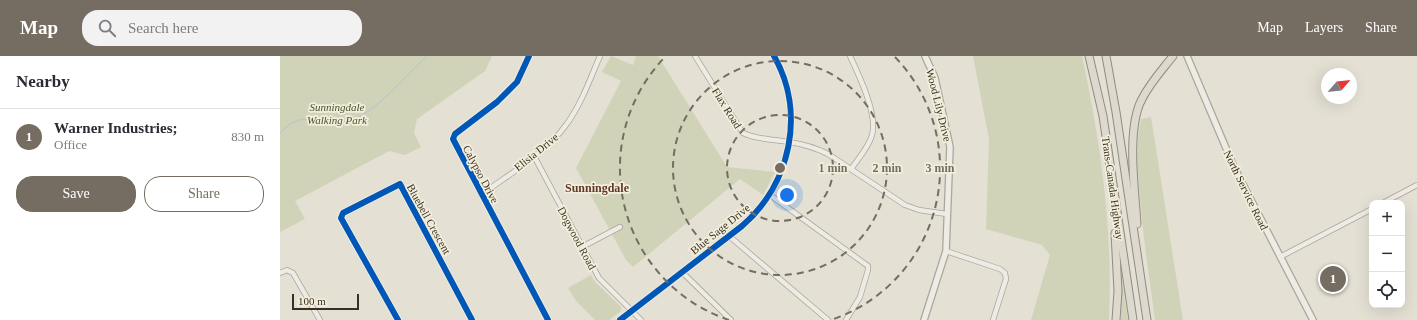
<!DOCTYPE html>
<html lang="en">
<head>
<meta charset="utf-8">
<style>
  :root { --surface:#fff; --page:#f2f2f3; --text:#2b2b33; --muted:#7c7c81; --line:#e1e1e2; --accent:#756d61 }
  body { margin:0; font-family:Georgia,serif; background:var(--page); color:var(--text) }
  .controls { position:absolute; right:12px; bottom:12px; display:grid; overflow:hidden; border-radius:8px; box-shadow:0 4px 16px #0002 }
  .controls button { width:36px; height:36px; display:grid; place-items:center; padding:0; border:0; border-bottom:1px solid var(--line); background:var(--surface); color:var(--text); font:20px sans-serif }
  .compass { position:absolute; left:1041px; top:12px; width:36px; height:36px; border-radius:50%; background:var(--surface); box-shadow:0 4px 16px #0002; rotate:62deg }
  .scale { position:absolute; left:12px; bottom:10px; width:67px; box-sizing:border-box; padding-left:4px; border:2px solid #392f23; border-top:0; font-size:11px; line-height:14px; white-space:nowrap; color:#392f23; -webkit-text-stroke:3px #f3eedb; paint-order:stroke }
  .you { position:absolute; left:507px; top:139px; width:14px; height:14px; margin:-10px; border:3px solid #fff; border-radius:50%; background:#1a73e8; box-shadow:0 0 0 6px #1a73e833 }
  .badge { display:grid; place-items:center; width:26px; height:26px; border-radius:50%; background:var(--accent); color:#fff; font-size:13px; font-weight:700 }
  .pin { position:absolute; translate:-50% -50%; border:2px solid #fff; box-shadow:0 1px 4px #0006 }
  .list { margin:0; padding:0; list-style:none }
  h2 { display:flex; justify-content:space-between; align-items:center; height:52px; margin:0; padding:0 16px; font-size:17px }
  h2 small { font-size:13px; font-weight:400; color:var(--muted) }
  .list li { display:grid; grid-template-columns:26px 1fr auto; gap:12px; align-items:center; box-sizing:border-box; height:56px; padding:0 16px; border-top:1px solid var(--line) }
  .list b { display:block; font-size:15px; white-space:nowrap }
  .list p { margin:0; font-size:13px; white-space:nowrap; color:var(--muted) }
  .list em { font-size:13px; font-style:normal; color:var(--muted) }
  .actions { display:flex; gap:8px; padding:12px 16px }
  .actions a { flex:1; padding:9px 0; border:1px solid var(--accent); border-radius:16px; text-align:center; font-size:14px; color:var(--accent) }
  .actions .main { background:var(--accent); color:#fff }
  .icon { flex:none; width:22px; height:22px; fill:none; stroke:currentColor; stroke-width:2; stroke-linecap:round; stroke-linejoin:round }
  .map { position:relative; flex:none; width:1137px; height:264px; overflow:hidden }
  header { display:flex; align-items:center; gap:24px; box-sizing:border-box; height:56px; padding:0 20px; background:var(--accent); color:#fff }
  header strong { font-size:19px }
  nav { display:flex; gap:22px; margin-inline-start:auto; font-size:14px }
  .search { width:280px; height:36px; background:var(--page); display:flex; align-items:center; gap:10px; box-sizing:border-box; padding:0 14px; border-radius:16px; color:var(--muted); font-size:15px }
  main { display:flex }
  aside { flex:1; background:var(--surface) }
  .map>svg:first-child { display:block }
  .green { fill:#d1d3b8 }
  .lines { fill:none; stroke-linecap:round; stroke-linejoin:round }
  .stream { stroke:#bdcac3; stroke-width:1.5 }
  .minor-casing { stroke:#aaa69c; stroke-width:6 }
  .tertiary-casing { stroke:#aaa69c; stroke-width:8 }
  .trunk-casing { stroke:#908b83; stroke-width:9 }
  .minor { stroke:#edebe3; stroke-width:4.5 }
  .tertiary { stroke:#edebe3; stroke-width:5.5 }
  .trunk { stroke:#ded9ce; stroke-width:7 }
  .cycleway-casing { stroke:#f3eedb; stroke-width:8 }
  .cycleway { stroke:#0057b8; stroke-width:6 }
  .ring { fill:none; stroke:#756d61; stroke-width:2; stroke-dasharray:7 5 }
  .labels { text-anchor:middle; stroke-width:3.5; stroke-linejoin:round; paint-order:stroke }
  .street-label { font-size:11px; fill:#392f23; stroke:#f3eedb }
  .park-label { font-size:11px; font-style:italic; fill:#47542c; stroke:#f3eedb }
  .neighbourhood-label { font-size:12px; font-weight:bold; fill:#623727; stroke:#f3eedb }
  .centre { fill:#756d61; stroke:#f3eedb; stroke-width:2 }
  .ring-label { font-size:12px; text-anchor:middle; font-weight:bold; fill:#756d61; stroke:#f3eedb; stroke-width:3.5; stroke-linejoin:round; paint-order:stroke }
</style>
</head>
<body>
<header>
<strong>Map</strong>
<div class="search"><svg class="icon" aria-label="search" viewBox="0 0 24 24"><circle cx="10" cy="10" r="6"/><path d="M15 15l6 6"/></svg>Search here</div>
<nav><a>Map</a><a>Layers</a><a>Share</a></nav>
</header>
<main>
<aside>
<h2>Nearby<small></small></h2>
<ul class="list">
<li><span class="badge">1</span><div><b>Warner Industries;</b><p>Office</p></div><em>830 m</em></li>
</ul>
<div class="actions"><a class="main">Save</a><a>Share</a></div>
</aside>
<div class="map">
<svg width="1137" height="264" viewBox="0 0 1137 264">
  <rect width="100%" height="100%" fill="#e4e0d4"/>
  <!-- green -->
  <g class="green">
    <path d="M0,0H212L205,15L137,63L134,77L141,91L125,99L109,95L15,145L25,163L0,176Z"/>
    <path d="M331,0L353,9L356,0H378L447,111L495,116L483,139L460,123L353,211L346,204L296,112L341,25L322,16Z"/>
    <path d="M693,0H802C821,88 833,174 829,264H751L770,199L762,189L706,173L709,83Z"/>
    <path d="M871,61L903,264H875C869,219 862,175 859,130C857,107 856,85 861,63Z"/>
    <path d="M841,217L848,264H841Z"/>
    <path d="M311,219L315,226L341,251V255L329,264H315L296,245L288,232Z"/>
  </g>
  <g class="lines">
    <!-- stream -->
    <path class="stream" d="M0,77C4,74 7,69 12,67C31,56 55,73 75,63C102,50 125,20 147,0"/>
    <!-- minor casing -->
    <g class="minor-casing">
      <g id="minor">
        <path d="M249,0L237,26L217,46L175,78L173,83L268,264"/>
        <path d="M415,0L463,77C477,84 493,83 509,86C523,88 536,92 548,98L625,149L639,154L667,158"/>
        <path d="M570,0C579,19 598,59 592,79C589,91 578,103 571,113"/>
        <path d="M254,100L319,222L361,264"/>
        <path d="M201,139C229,118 265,98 286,69C301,49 310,23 320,0"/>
        <path d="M490,139L588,210V214L580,241L566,264"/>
        <path d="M1103,147L1137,129"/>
        <path d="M449,180L548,264"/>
        <path d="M302,191L340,171"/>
        <path d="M666,195L720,213L725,217L726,223L713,264"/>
        <path d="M1000,201L1092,153"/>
        <path d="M402,216L451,264"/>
        <path d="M0,217L7,214L13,217L40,264"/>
        <path d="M118,264L61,162L63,157L120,128L192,264"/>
        <path d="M340,264L462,170C511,128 526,56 494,0"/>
      </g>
    </g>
    <!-- tertiary casing -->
    <g class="tertiary-casing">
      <g id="tertiary">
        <path d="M907,0L954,111L1033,264"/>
        <path d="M644,264L666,195L670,91L655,22L645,0"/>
      </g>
    </g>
    <!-- trunk casing -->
    <g class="trunk-casing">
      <g id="trunk">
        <path d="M809,0L823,60L853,264"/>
        <path d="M826,0L836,56L867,264"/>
        <path d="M857,168C855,135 846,72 862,43C870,27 882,14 893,0"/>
        <path d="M835,177L838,235L836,264"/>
      </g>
    </g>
    <!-- minor -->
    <use href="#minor" class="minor"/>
    <!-- tertiary -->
    <use href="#tertiary" class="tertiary"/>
    <!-- trunk -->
    <use href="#trunk" class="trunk"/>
    <!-- cycleway casing -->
    <g class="cycleway-casing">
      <g id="cycleway">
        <path d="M249,0L237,26L217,46L175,78L173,83L268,264"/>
        <path d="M118,264L61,162L63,157L120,128L192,264"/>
        <path d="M340,264L462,170C511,128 526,56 494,0"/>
      </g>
    </g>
    <!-- cycleway -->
    <use href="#cycleway" class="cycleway"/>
  </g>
  <!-- distance rings -->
  <g class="ring">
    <circle cx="500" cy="112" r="53"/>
    <circle cx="500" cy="112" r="107"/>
    <path d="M449 264A160 160 0 0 1 385 1M615 1A160 160 0 0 1 551 264"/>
  </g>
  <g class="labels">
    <!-- street labels -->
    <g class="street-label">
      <text transform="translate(659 49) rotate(76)" y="4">Wood Lily Drive</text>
      <text transform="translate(447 52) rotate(58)" y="4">Flax Road</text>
      <text transform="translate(256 96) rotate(-39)" y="4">Elisia Drive</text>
      <text transform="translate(201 118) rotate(62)" y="4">Calypso Drive</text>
      <text transform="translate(833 132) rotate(82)" y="4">Trans-Canada Highway</text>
      <text transform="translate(966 134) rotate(64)" y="4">North Service Road</text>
      <text transform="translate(149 163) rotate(61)" y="4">Bluebell Crescent</text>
      <text transform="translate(440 173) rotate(-39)" y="4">Blue Sage Drive</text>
      <text transform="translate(297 182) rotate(62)" y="4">Dogwood Road</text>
    </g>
    <!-- park labels -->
    <g class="park-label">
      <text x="57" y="55">Sunningdale<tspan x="57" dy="13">Walking Park</tspan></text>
    </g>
    <!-- neighbourhood labels -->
    <g class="neighbourhood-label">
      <text x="317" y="136">Sunningdale</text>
    </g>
  </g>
  <circle cx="500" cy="112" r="6" class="centre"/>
  <g class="ring-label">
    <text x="553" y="116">1 min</text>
    <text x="607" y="116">2 min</text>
    <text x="660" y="116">3 min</text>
  </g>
</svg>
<div class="controls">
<button>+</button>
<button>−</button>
<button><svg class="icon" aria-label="locate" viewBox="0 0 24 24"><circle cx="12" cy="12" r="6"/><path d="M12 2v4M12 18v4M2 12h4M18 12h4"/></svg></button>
</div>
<svg class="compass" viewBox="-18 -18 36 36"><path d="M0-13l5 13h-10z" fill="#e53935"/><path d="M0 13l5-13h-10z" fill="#7c7c81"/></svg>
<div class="scale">100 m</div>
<div class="you"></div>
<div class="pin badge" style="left:1053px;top:223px">1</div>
</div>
</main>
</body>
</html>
